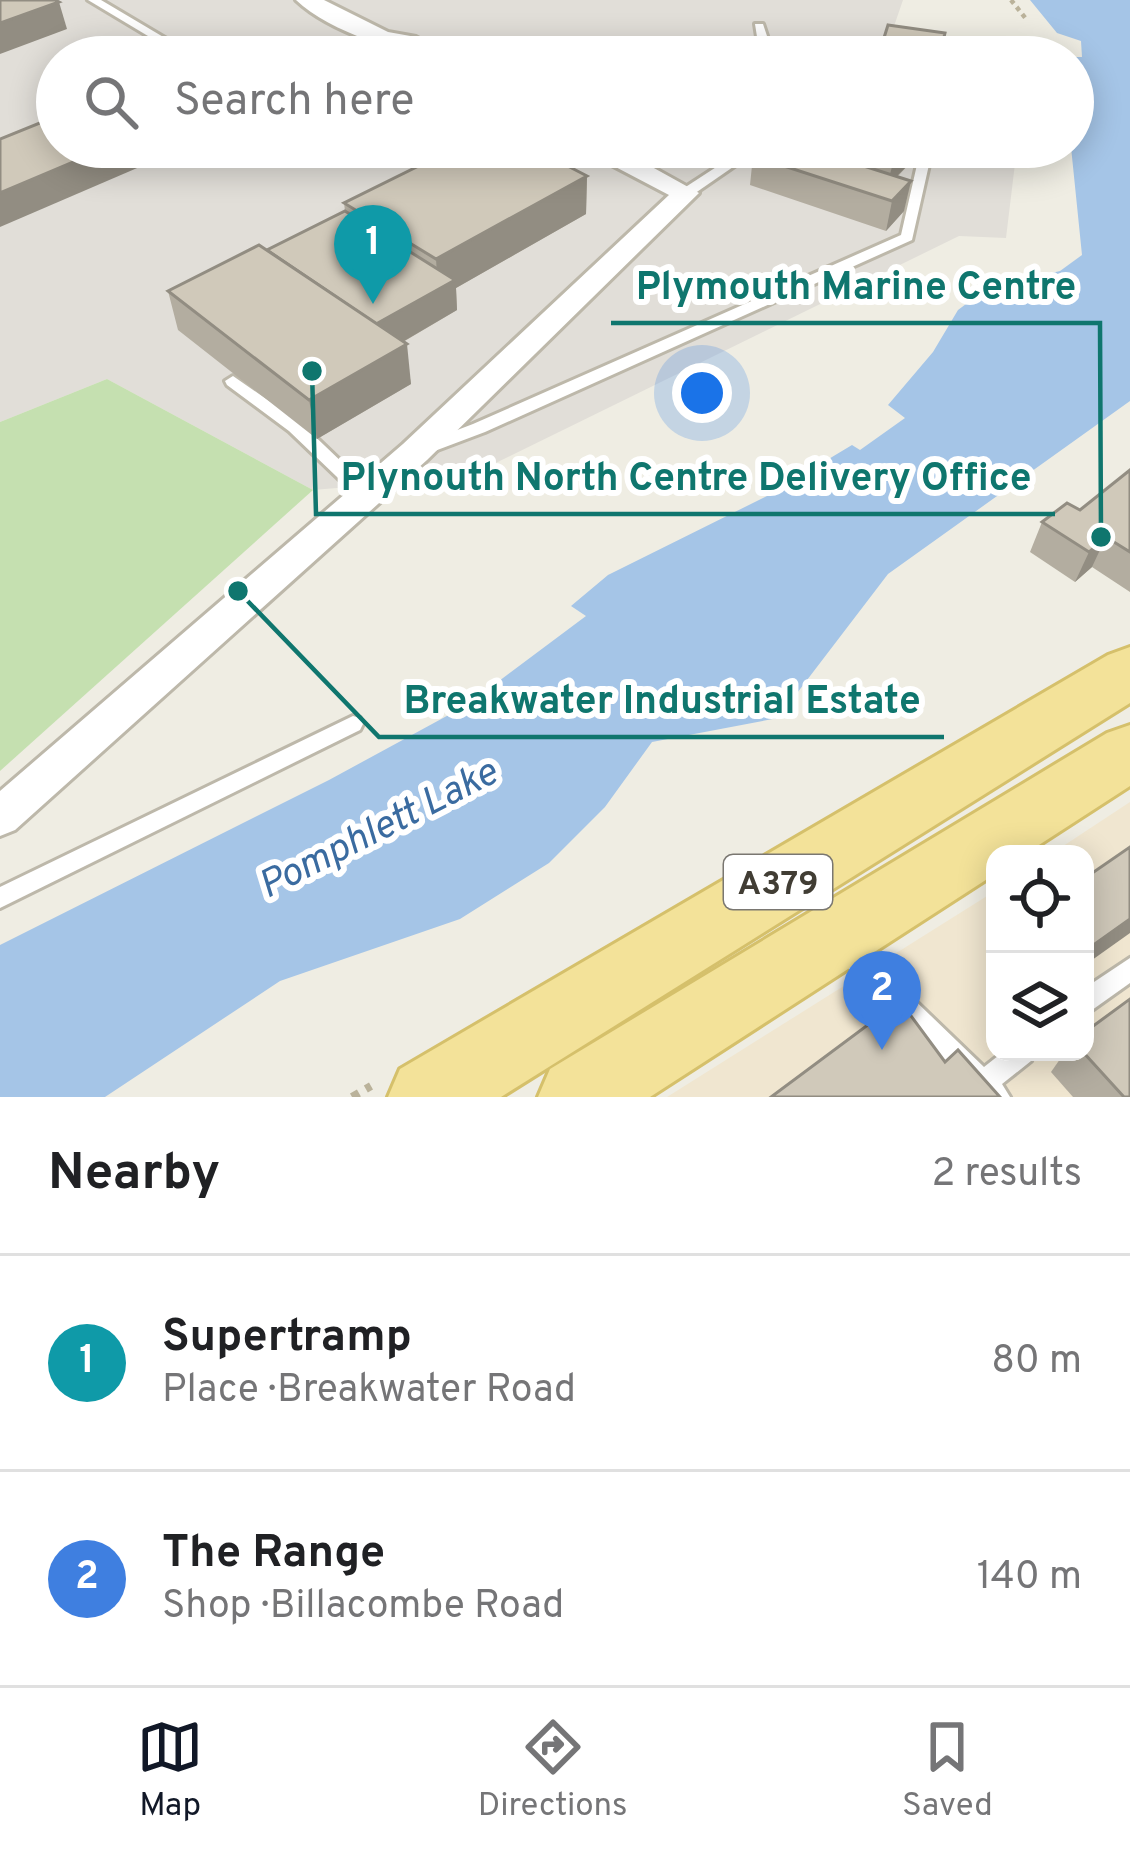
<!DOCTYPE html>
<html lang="en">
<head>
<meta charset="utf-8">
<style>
  :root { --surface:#fff; --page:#f6f6f6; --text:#202124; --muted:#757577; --line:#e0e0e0; --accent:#111827 }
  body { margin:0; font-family:Overpass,sans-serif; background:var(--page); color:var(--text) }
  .controls { position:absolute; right:36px; bottom:36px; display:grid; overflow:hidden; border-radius:24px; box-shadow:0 6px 30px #0003 }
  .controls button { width:108px; height:108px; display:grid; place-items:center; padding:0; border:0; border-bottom:3px solid var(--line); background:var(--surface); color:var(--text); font:60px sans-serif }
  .you { position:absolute; left:702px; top:393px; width:42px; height:42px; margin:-30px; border:9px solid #fff; border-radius:50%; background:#1a73e8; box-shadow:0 0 0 18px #1a73e833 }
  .badge { display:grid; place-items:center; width:78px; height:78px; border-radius:50%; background:var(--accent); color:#fff; font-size:39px; font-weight:700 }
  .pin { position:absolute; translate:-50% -99px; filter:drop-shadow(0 3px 6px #0008) }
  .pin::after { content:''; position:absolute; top:63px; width:42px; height:36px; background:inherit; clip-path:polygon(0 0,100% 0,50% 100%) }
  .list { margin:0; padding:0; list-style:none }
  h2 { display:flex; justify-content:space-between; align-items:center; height:156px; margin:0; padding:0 48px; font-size:51px }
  h2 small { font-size:39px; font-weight:400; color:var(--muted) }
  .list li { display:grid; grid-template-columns:78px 1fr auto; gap:36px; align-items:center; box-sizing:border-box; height:216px; padding:0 48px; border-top:3px solid var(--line) }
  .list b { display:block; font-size:45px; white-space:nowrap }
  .list p { margin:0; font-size:39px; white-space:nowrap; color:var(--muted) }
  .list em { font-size:39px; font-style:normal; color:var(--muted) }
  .icon { flex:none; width:66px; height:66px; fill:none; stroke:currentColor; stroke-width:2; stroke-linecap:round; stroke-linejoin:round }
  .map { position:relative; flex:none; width:1130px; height:1097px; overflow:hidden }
  .search { position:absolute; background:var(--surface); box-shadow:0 6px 30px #0003; left:36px; right:36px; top:36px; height:132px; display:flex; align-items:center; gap:30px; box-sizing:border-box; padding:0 42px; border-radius:66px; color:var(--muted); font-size:45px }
  .sheet { height:588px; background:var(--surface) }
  nav { display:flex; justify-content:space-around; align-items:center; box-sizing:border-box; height:168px; border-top:3px solid var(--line); background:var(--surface); font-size:33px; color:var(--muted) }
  nav a { display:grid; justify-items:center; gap:6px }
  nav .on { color:var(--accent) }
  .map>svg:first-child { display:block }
  .commercial { fill:#f0e6d0 }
  .industrial { fill:#e1ded8 }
  .green { fill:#c5e0b0 }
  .water { fill:#a5c5e7 }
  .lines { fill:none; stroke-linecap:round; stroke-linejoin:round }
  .service-casing { stroke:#bdb8aa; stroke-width:6 }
  .minor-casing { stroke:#bdb8aa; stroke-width:6 }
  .primary-casing { stroke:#d5c06b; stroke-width:6 }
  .path-far1 { stroke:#bab29a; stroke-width:4.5; stroke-dasharray:4.5 4.5; stroke-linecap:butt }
  .path { stroke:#bab29a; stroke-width:8; stroke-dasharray:8 8; stroke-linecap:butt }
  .service { fill:#fff; fill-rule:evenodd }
  .minor { fill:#fff; fill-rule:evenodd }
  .primary { fill:#f3e299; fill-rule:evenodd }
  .wall { fill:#b3ada0 }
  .shaded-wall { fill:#928d82 }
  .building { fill:#d0c9ba; stroke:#928d82; stroke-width:3 }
  .labels { text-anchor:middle; stroke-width:12; stroke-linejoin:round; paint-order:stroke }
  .shield { fill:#fff; stroke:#7a7771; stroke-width:3 }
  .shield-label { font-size:33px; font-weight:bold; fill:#413d34 }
  .water-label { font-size:39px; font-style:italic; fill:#3a6ba0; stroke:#fff }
  .leader { fill:none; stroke:#0f766e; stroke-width:4.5 }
  .callout-dot { fill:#0f766e; stroke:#fff; stroke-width:4.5 }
  .callout-label { font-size:39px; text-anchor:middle; font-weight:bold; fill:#0f766e; stroke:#fff; stroke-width:12; stroke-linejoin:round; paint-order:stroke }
</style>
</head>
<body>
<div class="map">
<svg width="1130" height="1097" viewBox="0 0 1130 1097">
  <rect width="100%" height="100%" fill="#efede3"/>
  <!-- commercial -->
  <path class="commercial" d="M1130,802V1097H667L995,891V1052H1085V854H1051Z"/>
  <!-- industrial -->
  <path class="industrial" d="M0,0H903L893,29L1027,57H57V147H1017L1006,238L959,236L467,477L313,490L107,379L0,422Z"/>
  <!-- green -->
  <path class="green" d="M107,379L313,490L0,771V422Z"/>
  <!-- water -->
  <path class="water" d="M1030,0H1130V401L888,574L778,718L652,742L605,807L549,863L460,919L280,981L105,1097H0V945L329,780L467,705L586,616L571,606L608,575L767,496L852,445L860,450L905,418L888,405L933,352L958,310L986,289L1060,271L1082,255L1071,147L1073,57H1059H1082L1081,41L1057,33Z"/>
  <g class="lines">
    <!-- service casing -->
    <g class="service-casing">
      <g id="service">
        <path d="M88,0H101L197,57H183Z"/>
        <path d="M755,24H763L769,42L785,57H772L758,43Z"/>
        <path d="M378,36L388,38L339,57H322Z"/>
        <path d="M747,147H762L691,196H681V190Z"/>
        <path d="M921,147H933L912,240L485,432L424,455L416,449L418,445L473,424L901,235Z"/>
        <path d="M233,376L301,423L372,491L375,495L372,499H360L289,431L227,385L225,381Z"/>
        <path d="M353,716L360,718L363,724L360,730L0,908V887Z"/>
        <path d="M841,934L849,937L984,1067L1003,1052H1034L1031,1061L1002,1084L1010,1097H979L833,953L829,945L833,937Z"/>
        <path d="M1130,958V983L1085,1015V988Z"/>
      </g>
    </g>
    <!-- minor casing -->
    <g class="minor-casing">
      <g id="minor">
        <path d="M296,0H324L388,32L416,37L451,57C405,57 330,32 296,0Z"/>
        <path d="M556,147L625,152L699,193L427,460L15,830L0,836V791L403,444L669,195L608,163L560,152Z"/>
      </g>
    </g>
    <!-- primary casing -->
    <g class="primary-casing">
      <g id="primary">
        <path d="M1130,647V703L501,1097H388L400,1069L1108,655Z"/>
        <path d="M1130,725V786L1025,854H995V874L650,1097H538L550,1069L1107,733Z"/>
      </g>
    </g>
    <!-- path-far1 -->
    <path class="path-far1" d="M1011,0L1027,20"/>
    <!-- path -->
    <path class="path" d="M352,1097L371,1086"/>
    <!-- service -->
    <use href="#service" class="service"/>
    <!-- minor -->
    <use href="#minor" class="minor"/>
    <!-- primary -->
    <use href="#primary" class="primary"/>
  </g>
  <!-- wall -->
  <g class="wall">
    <path d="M654,147H682L669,154Z"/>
    <path d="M815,147H915L912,161L897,177L904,211L886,231L750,185L753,156L815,150Z"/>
    <path d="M587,176L586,214L456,288L457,310L403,342L411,384L317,439L178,330L168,291L267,250L345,211L344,203Z"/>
    <path d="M1130,470V592L1092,567L1075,582L1030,552L1042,522L1080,510Z"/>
    <path d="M1065,1052H1085L1130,1097H1073L1051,1072Z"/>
  </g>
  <!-- shaded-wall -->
  <g class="shaded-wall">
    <path d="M59,2L67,29L0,54V23Z"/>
    <path d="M109,147H178L179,150L0,227V193Z"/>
    <path d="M897,147H915L912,161L887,186Z"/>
    <path d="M587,176L586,214L456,288L457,310L375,358L371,327L438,289L436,259Z"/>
    <path d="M911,181L904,211L886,231L892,201Z"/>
    <path d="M407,344L411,384L317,439L309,400Z"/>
    <path d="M1106,537L1092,567L1075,582L1089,552Z"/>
    <path d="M1130,919V933L1085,965V951Z"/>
  </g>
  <!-- building -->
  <g class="building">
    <path d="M0,0H55L59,2L0,23Z"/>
    <path d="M888,25L945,33L939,57H878Z"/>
    <path d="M57,116V147H109L0,193V139Z"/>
    <path d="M457,147H531L587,176L436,259L344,203Z"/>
    <path d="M763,147H804L911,181L892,201L753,156Z"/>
    <path d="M345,211L455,280L376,324L267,250Z"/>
    <path d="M259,245L407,344L309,400L168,291Z"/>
    <path d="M1130,470V552L1106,537L1089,552L1042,522L1067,503L1080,510Z"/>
    <path d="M1130,847V919L1085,951V878Z"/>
    <path d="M1130,999V1097H1124L1083,1052H1085V1032Z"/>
    <path d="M900,1001L945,1062L958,1050L1000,1097H771Z"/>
  </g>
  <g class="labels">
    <!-- shield labels -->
    <rect class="shield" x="724" y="855" width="108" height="54" rx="9"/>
    <g class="shield-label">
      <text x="778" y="894">A379</text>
    </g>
    <!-- water labels -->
    <g class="water-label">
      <text transform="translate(377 827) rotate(-27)" y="14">Pomphlett Lake</text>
    </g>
  </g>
  <!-- callouts -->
  <path class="leader" d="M1101 537L1100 323H611M312 371L316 514H1055M238 591L379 737H944"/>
  <g class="callout-dot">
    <circle cx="1101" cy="537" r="12"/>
    <circle cx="312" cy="371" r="12"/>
    <circle cx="238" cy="591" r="12"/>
  </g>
  <g class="callout-label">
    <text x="856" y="299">Plymouth Marine Centre</text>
    <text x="686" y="490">Plynouth North Centre Delivery Office</text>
    <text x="662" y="713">Breakwater Industrial Estate</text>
  </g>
</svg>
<div class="controls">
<button><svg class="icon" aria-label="locate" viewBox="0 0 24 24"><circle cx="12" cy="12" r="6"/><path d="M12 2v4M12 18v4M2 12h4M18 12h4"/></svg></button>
<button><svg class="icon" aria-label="layers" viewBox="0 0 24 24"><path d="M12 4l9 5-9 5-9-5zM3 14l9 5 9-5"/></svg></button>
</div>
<div class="you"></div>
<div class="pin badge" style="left:373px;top:304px;background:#0f9aa8">1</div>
<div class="pin badge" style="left:882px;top:1050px;background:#3f7fe0">2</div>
<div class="search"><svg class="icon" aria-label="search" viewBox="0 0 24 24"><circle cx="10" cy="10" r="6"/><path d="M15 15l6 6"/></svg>Search here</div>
</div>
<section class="sheet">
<h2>Nearby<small>2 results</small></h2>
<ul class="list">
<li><span class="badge" style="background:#0f9aa8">1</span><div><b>Supertramp</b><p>Place · Breakwater Road</p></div><em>80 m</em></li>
<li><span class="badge" style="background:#3f7fe0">2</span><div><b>The Range</b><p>Shop · Billacombe Road</p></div><em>140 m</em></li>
</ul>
</section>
<nav>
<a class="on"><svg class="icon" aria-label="map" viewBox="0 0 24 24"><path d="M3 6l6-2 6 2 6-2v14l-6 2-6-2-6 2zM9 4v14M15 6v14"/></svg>Map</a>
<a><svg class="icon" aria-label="directions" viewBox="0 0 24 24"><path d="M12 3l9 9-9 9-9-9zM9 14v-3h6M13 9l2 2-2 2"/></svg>Directions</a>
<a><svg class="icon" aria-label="saved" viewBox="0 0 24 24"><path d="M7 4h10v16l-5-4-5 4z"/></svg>Saved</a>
</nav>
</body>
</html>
